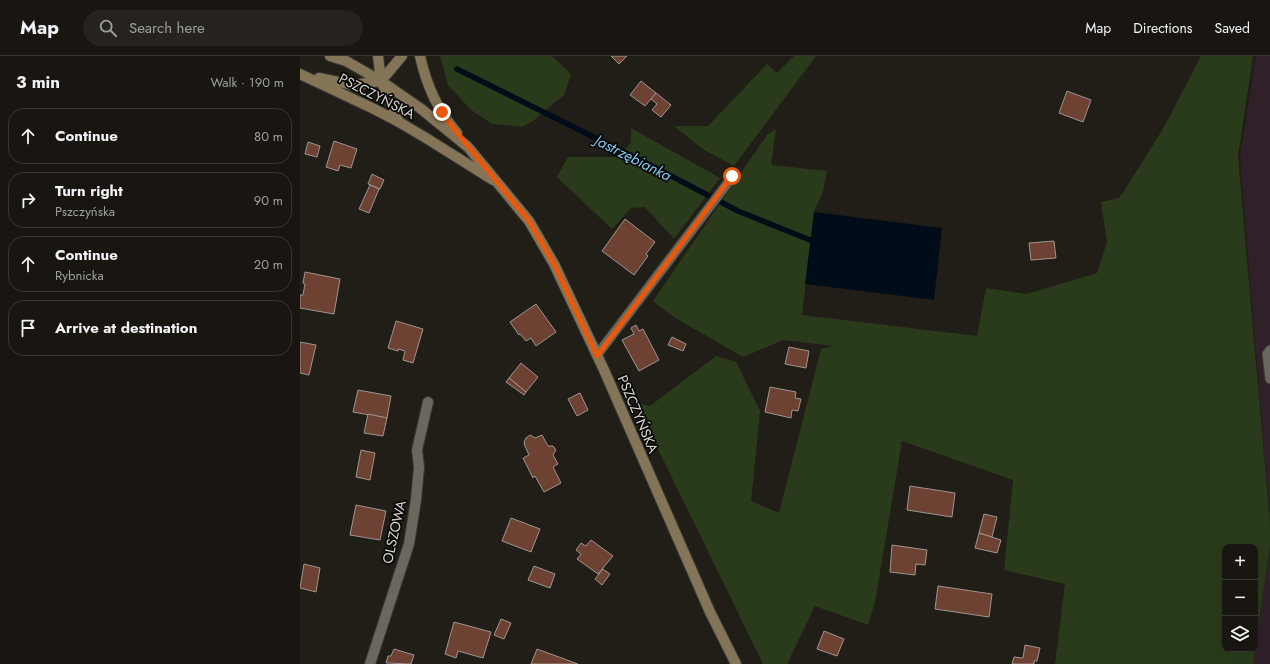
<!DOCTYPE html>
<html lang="en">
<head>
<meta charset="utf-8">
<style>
  :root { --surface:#191611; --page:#26231f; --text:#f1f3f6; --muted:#9f9f9f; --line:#373531 }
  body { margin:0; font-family:Jost,sans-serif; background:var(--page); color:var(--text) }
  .controls { position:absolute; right:12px; bottom:12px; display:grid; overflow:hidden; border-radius:8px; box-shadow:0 4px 16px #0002 }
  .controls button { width:36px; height:36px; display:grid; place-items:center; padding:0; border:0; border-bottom:1px solid var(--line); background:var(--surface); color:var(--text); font:20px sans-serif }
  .stop { position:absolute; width:12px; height:12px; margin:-9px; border:3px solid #ea580c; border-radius:50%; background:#fff }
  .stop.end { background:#ea580c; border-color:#fff; box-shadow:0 1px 4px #0008 }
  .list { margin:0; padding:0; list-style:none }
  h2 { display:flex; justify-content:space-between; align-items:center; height:52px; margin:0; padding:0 16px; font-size:17px }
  h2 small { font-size:13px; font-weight:400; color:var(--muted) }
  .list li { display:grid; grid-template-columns:26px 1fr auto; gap:12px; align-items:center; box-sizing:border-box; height:56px; margin:0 8px 8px; padding:0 8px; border:1px solid var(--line); border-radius:16px }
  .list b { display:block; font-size:15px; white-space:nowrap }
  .list p { margin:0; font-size:13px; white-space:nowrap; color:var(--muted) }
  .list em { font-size:13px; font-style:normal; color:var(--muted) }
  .icon { flex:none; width:22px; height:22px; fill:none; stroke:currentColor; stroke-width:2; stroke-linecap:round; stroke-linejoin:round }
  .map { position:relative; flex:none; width:970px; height:608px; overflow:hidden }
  header { display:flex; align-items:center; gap:24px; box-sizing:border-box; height:56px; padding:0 20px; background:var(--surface); border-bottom:1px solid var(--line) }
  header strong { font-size:19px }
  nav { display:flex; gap:22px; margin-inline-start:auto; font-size:14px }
  .search { width:280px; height:36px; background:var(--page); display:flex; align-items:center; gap:10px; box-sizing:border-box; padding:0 14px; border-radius:22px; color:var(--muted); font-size:15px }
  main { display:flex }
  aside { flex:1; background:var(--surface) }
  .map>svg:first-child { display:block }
  .industrial { fill:#2f202a }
  .green { fill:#2a3b1b }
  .water { fill:#000d18 }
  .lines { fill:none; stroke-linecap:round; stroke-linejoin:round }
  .stream { stroke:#000d18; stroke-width:5.5 }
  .building { fill:#6d4233; stroke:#9f9490 }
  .lane-casing { stroke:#3b3934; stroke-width:11 }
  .street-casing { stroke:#3b3934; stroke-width:12 }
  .secondary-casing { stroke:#3b3934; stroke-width:12 }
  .lane { stroke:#6a675e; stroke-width:9 }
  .street { stroke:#6a675e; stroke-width:10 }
  .secondary { stroke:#857558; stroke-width:10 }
  .route { stroke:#ea580c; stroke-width:5 }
  .labels { text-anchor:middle; stroke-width:3.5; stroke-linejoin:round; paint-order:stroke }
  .street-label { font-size:14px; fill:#d6d4cf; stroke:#090806 }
  .water-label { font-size:15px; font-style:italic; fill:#80cdf5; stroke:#090806 }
</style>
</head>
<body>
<header>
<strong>Map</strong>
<div class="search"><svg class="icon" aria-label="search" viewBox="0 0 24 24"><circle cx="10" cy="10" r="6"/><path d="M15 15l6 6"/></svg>Search here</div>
<nav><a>Map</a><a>Directions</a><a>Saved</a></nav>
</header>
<main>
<aside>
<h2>3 min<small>Walk · 190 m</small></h2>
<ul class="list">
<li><svg class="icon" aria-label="ahead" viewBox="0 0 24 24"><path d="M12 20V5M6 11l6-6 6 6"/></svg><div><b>Continue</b></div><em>80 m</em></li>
<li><svg class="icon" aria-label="right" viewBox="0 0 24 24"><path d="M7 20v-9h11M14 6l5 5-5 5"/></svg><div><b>Turn right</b><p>Pszczyńska</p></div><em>90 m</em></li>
<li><svg class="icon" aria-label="ahead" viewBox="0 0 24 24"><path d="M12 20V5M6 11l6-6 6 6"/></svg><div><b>Continue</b><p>Rybnicka</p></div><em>20 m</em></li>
<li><svg class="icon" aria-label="arrive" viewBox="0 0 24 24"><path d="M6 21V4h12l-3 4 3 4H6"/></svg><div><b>Arrive at destination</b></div></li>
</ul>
</aside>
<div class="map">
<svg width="970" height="608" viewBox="0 0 970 608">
  <rect width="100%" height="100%" fill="#211e17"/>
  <!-- industrial -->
  <g class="industrial">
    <path d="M956,0H970V469L940,102Z"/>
    <path d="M970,490V608H953L955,593Z"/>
  </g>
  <!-- green -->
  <g class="green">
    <path d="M140,0H252L271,18L264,39L233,65L222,71L192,68L171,54L148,29Z"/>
    <path d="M494,0H516L434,110L404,94L374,70H408L467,8L477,17Z"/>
    <path d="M901,0H953L938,100L970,469V490L955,592V491H925V593H955L953,608H755L765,528L704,514L713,424L602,385L575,546L568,569L515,550L487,608H463L335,346L350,350L416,300L436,306L460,355L451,445L479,457L521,293L534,290L483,284L443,301L372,260L353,245L467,79L476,73L471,109L527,115L523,135L514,156L502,259L677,280L686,232L727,238L797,217L807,186L801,146L819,142L824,135L863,73Z"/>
    <path d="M331,72L420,122L374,183L345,151L331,152L312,173L257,121L268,101H319L331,86Z"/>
  </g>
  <!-- water -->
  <path class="water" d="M514,156L642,172L634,244L505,228Z"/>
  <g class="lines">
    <!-- stream -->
    <path class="stream" d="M157,13L356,112L438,155L510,184"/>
  </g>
  <!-- building -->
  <g class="building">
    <path d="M311,0H327L319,8Z"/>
    <path d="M341,25L356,37L345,50L330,39Z"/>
    <path d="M767,35L791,44L783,66L759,57Z"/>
    <path d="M356,37L371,49L361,61L352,54L357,48L351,43Z"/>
    <path d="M34,85L57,93L51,112L40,109L38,115L26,111Z"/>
    <path d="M8,86L20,90L17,101L5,98Z"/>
    <path d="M72,118L84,124L80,133L68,128Z"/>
    <path d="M70,129L79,133L69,157L59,153Z"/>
    <path d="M325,163L355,186L346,198L348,200L334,219L302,195Z"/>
    <path d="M754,185L756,202L731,204L729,187Z"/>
    <path d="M5,216L40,223L34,258L0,252V239H3L5,228L3,227Z"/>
    <path d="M236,248L256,276L236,290L231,282L226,285L220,278L219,279L210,266Z"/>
    <path d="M96,265L123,273L113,307L103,304L105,295L98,293V295L88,292Z"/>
    <path d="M336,269L339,275L343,273L359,304L339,315L322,284L334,278L331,272Z"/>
    <path d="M372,281L386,288L383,295L368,289Z"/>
    <path d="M0,286L16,289L9,319L0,317Z"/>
    <path d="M489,291L509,295L506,312L485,308Z"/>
    <path d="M221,307L238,321L226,336L209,322Z"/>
    <path d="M209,322L226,336L224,339L206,326Z"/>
    <path d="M470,331L496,336L495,342L501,343L498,355L492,354L491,362L465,356Z"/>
    <path d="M58,334L91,340L87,362L53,356Z"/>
    <path d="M280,337L288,354L277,360L268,343Z"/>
    <path d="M68,358L87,362L83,380L64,377Z"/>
    <path d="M230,379L235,382L242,379L248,390H253L256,394L253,399L258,408L253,411L261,427L244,436L235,420L233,422L223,402L229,399L224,388H225L224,386L226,382Z"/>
    <path d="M61,394L75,397L70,424L56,421Z"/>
    <path d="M610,430L655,437L652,461L607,454Z"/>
    <path d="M56,449L86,455L80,484L50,479Z"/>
    <path d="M684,458L697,461L692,481L679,477Z"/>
    <path d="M211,462L240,473L231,496L202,485Z"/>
    <path d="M679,477L701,484L697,497L675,492Z"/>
    <path d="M291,484L313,500L298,518L277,503L281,498L276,494L281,487L286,490Z"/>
    <path d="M592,489L627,494L625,509L616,508L615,519L590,516Z"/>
    <path d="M4,508L20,512L16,536L0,532Z"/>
    <path d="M234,510L255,518L250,532L228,524Z"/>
    <path d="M303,513L310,518L302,529L295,523Z"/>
    <path d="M638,530L692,538L689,561L635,553Z"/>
    <path d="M201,563L211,567L204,583L194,579Z"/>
    <path d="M154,566L191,576L183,602L158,595L156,602L145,598Z"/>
    <path d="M524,575L544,583L537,600L517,593Z"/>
    <path d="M725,589L740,592L737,605H734V608H712L714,601L723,602Z"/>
    <path d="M94,593L114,599L111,608L86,607L88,600H91Z"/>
    <path d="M237,593L278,608H231Z"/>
  </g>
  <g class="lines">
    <!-- lane casing -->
    <g class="lane-casing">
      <g id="lane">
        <path d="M970,294L967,298L970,323"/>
        <path d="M297,299L433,120"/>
      </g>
    </g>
    <!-- street casing -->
    <g class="street-casing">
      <path id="street" d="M70,608L109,488L116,444L119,411L117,394L128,346"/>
    </g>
    <!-- secondary casing -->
    <g class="secondary-casing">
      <g id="secondary">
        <path d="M30,0L46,5L81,25L120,52L168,91L229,165L254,208L304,314L410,556L436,608"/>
        <path d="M78,0L81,25L99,66"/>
        <path d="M120,0C126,28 138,55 157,77"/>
        <path d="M0,18L72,52L99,66L126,82L193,124"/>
        <path d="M19,22L53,29L81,25L102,0"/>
      </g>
    </g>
    <!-- lane -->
    <use href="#lane" class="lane"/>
    <!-- street -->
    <use href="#street" class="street"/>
    <!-- secondary -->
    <use href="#secondary" class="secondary"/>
  </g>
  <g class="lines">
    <!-- route -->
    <path class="route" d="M142,56L154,73L229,165L254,208L297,300L432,120"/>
  </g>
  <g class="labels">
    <!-- street labels -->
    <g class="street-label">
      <text transform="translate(77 40) rotate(27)" y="5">PSZCZYŃSKA</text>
      <text transform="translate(338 358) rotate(67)" y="5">PSZCZYŃSKA</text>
      <text transform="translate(94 476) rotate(-77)" y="5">OLSZOWA</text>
    </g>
    <!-- water labels -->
    <g class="water-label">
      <text transform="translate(333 102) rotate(27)" y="5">Jastrzębianka</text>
    </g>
  </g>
</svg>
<div class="controls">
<button>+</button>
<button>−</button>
<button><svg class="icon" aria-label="layers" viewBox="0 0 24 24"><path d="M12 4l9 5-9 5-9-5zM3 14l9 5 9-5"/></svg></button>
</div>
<div class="stop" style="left:432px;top:120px"></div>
<div class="stop end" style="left:142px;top:56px"></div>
</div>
</main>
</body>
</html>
